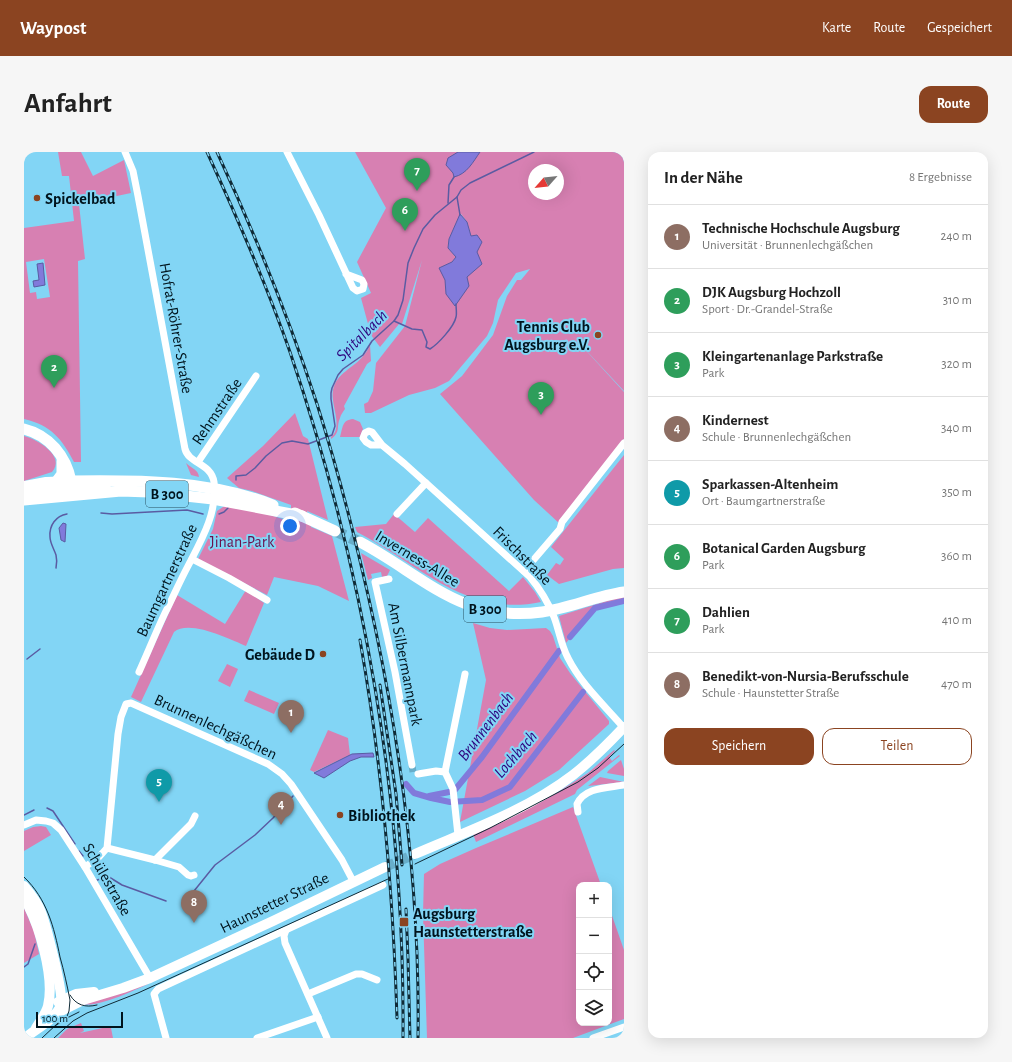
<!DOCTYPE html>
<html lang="de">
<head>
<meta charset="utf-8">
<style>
  :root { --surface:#fff; --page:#f6f6f6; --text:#222; --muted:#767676; --line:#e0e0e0; --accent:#8b4421 }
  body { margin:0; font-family:"Alegreya Sans",sans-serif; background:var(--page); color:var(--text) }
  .controls { position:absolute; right:12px; bottom:12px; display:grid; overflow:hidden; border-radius:8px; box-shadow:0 4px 16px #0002 }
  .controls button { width:36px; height:36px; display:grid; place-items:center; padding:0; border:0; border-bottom:1px solid var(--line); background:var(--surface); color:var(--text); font:20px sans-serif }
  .compass { position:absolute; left:504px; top:12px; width:36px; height:36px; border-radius:50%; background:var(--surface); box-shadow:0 4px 16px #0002; rotate:243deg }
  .scale { position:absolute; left:12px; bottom:10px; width:87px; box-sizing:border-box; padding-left:4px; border:2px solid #00141d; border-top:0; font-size:11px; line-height:14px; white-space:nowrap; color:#00141d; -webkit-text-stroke:3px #82d5f5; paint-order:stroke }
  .you { position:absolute; left:266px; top:374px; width:14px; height:14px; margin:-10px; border:3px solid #fff; border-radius:50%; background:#1a73e8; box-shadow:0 0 0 6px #1a73e833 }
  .badge { display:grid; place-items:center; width:26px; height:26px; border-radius:50%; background:var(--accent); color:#fff; font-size:13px; font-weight:700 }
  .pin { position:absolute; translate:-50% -33px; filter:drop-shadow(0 1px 2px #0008) }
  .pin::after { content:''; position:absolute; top:21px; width:14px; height:12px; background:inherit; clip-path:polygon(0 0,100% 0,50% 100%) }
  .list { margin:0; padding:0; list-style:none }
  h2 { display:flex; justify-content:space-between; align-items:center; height:52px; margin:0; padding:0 16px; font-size:17px }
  h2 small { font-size:13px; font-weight:400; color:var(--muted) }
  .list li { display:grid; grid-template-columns:26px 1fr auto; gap:12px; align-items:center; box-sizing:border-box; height:64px; padding:0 16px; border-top:1px solid var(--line) }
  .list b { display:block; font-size:15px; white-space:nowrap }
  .list p { margin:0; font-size:13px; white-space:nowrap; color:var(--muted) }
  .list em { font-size:13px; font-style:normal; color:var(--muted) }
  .actions { display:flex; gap:8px; padding:12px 16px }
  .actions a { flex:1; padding:9px 0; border:1px solid var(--accent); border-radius:12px; text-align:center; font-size:14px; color:var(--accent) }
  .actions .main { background:var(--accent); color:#fff }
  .icon { flex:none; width:22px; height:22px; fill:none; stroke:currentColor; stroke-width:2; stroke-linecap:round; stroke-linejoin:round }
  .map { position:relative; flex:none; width:600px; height:886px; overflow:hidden; border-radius:12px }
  header { display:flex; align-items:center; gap:24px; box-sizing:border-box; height:56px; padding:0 20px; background:var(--accent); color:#fff }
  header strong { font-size:19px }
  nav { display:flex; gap:22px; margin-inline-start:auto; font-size:14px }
  .intro { display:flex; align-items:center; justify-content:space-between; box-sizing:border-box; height:96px; padding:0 24px }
  h1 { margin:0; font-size:28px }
  .button { padding:10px 18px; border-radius:12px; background:var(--accent); color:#fff; font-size:14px; font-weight:700 }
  main { display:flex; gap:24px; padding:0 24px }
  aside { flex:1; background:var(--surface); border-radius:12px; box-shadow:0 4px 16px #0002 }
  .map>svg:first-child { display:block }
  .green { fill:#d780b2; fill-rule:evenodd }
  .water { fill:#817adb; stroke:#5a5ba2 }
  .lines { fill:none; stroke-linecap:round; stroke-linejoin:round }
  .stream { stroke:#5a5ba2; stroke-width:1.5 }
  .canal { stroke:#817adb; stroke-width:6 }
  .minor-tunnel { stroke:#68aeca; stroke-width:7; stroke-dasharray:7 3.5; stroke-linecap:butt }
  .secondary-tunnel { stroke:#68aeca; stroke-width:10; stroke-dasharray:10 5; stroke-linecap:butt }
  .primary-tunnel { stroke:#68aeca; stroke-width:11; stroke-dasharray:11 5.5; stroke-linecap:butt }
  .minor { stroke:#fff; stroke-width:7 }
  .secondary { stroke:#fff; stroke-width:10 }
  .primary { stroke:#fff; stroke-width:11 }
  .tram { stroke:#0f2a36; stroke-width:1 }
  .rail-casing { stroke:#0f2a36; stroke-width:3 }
  .rail { stroke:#82d5f5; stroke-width:1.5; stroke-dasharray:4.5; stroke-linecap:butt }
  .poi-dot { fill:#8b4421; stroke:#82d5f5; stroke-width:1.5 }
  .labels { text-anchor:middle; stroke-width:4; stroke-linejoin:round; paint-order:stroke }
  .shield { fill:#82d5f5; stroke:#274e5e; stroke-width:1 }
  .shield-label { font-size:15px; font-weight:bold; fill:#00141d }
  .poi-label { font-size:16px; font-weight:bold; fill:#00141d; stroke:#82d5f5; text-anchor:start }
  .street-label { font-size:16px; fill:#00141d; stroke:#82d5f5 }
  .park-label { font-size:16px; fill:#6b104d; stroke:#82d5f5 }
  .water-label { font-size:17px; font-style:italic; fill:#2e047e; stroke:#82d5f5 }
</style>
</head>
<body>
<header>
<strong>Waypost</strong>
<nav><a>Karte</a><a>Route</a><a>Gespeichert</a></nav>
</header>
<div class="intro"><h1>Anfahrt</h1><a class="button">Route</a></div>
<main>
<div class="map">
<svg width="600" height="886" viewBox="0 0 600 886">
  <rect width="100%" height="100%" fill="#82d5f5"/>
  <!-- green -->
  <g class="green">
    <path d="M34,0H57L69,24L100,8L107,41L55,52L61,107L54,109L57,310H50C38,287 27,273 0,267V76L50,69L45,24H38ZM20,107L26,145L13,147L12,140L6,141L2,110Z"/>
    <path d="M331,0H600V239L545,180L600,240V287L536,372L510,348L416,242L438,224L469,183L483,144L493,128H497L506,117L492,121L474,148L469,171L463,184L425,229L411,236L385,243L347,261H341L340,252L344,250L349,239L352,211L381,174L398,108L378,172H375L356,195L347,183L337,146L347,141L333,110L362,56ZM510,18H534V42H510ZM437,62L443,70L447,84L453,100L443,125L422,142C421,127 423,117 432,105L424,96L425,87Z"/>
    <path d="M346,193L347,209L343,212L320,254L321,257C319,260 317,262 316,266C312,275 317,280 307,287V285C320,275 306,252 309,238C312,221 330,216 339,204C342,201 344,197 346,193Z"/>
    <path d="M271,261L279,284L284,287L304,368L283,359L287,375L308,384L325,449L294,434L250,425L243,443L174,407L189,377L193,359L202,353L243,362L262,368L267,358V353L228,339L215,336L203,326L239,294Z"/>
    <path d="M329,267L336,270L339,277L336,285H316C319,275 318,268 329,267Z"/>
    <path d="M0,284C13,287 42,304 28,320L0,329Z"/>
    <path d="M600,303V416L589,417L535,432L523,423L532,411L536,413L540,407L527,395Z"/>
    <path d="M162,311C168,317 174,317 175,325L167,323Z"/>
    <path d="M370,362L391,380L404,366L485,439L499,425L511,440L517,450C441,466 394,411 333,380L331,375L362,372Z"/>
    <path d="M337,401L366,418L363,424L358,425L357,420L347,422L348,426L344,428Z"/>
    <path d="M222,438L240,451L222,494C206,487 165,467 150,480L117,550L107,545L153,443L201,472Z"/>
    <path d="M600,445V449L571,456L542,491L535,464L586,448Z"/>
    <path d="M449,471L466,476L483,478L522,476L526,479L529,484L536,506L546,521L585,569V572L535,618L501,639L436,670L462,528Z"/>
    <path d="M203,512L214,517L206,535L194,529Z"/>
    <path d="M225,538L255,551L250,562L220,549Z"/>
    <path d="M304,578L324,586L326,603L290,620L286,618Z"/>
    <path d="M590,598L591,599L585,605L588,609L595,603L596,604L592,607L553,638L551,642L452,690L449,682L534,640L564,621Z"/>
    <path d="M597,608L600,617V624L583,621L584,619Z"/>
    <path d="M576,625L600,630L564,634Z"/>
    <path d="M549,655L577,733H555V871H585V755L600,798V867L549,886H403L399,762L400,722L416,712L452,696Z"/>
    <path d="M17,674L22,675L27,683L0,699V679L9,675Z"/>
    <path d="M0,756L10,779L15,802L0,811Z"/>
    <path d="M123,831L124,832C109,839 73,856 58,852Z"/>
    <path d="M57,871L60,879L56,881L83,875L84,876H87L89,886H34L43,877Z"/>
  </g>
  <!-- water -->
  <g class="water">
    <path d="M434,0H456C449,10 443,22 430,25L429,21L422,13L424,6Z"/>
    <path d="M436,62L443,70L447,84L453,83L458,90L453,100L458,112L443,125L445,134L431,154L422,142L421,128L415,116L428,110L432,105L424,96L425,87Z"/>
    <path d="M19,111L21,133L10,135L9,129L15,128L13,112Z"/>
    <path d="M39,371L42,372L41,390L37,388L35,376Z"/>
    <path d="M349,601L350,605H337L326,609L300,626L290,621L328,602Z"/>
  </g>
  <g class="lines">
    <!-- stream -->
    <g class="stream">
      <path d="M433,45L436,63"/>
      <path d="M424,51L425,33L430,25"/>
      <path d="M370,169L388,177L398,178L403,190L402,195L406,197C414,192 430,175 432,165C433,162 432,156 432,152"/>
      <path d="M212,328V324L222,323L231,316L242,304L258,291L268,289L284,292L308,283L311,274L307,247V241L308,236L314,223L319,217L339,203L348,189L370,169L374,163L379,148L384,111L390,96L399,77L411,63L433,45L437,38L446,31L510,0"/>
      <path d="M77,361L88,362L163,358L179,362"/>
      <path d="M195,362L200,360L204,356"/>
      <path d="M32,416C33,411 33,407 32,403C30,397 26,391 26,385C25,373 32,364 43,362"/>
      <path d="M3,507L16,497"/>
      <path d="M23,656L29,659L51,692"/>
      <path d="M0,663L10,658"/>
      <path d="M55,699L59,704"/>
      <path d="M72,717L98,733L142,749"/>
      <path d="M73,728L84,725"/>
      <path d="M170,739L191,713L231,683L249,666L269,644"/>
      <path d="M0,815L4,812L11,792"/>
    </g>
    <!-- canal -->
    <g class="canal">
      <path d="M546,485L571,456L600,449"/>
      <path d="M382,632L390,641L407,646L426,650L458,648L486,635L559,540"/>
      <path d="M405,644L430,639L458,605L535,499"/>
    </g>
    <!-- minor-tunnel -->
    <path class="minor-tunnel" d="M388,613L389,620L394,622"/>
    <!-- secondary-tunnel -->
    <path class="secondary-tunnel" d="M361,715L391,702"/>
    <!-- primary-tunnel -->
    <path class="primary-tunnel" d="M311,379L336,390"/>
    <!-- minor -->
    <g class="minor">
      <path d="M101,0L109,19L114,44L161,297C165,312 187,311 190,330C194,360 177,389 164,414C156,429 149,445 141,461C132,480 124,500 115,520"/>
      <path d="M263,0L295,63L329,136L333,139L339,137L340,132L338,128L322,122"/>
      <path d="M358,293H347L342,290L339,286L341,281L345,279L348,280L358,293L381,312L506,425C516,437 524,450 530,465C535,478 537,493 544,506C557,532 580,553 600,576"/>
      <path d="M174,310L232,224"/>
      <path d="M373,362L402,331"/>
      <path d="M168,407L205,426L243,448"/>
      <path d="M500,419L536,377L538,370L600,291"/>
      <path d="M365,427L351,430L371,520L388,613"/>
      <path d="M394,622L412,619L421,620"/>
      <path d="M554,660L553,652C561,635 583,636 600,633"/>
      <path d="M0,673L12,668L22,669L29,671L37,678L61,715L126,826"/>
      <path d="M434,683L429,637L421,620L441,522"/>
      <path d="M83,696L131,708L155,715L164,723L167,724L170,723"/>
      <path d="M131,708L167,672L171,664"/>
      <path d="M61,715L75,705L83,696L94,582L97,565L102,552L107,551L244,612L258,622L267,632L318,708L329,729"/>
      <path d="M262,778L260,784L261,791L303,886"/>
      <path d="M284,842L332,822H338L353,828"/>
      <path d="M142,886L130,842L134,837L359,733"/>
      <path d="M233,886L294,865"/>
      <path d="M569,886L600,875"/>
    </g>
    <!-- secondary -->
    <g class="secondary">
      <path d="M0,334L22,330L47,329"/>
      <path d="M0,341L42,337L82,336"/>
      <path d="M391,702C444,679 502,659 549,623C567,609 584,592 600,575"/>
      <path d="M0,734C7,742 13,750 17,760C22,773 40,842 37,853C31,868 13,876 1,886"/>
      <path d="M0,746C15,771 31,825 24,854C22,862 16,869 12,876"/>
      <path d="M34,850L52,842L70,840"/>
      <path d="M31,862L59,848L99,836L126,826L249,769L361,715"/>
    </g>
    <!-- primary -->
    <g class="primary">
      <path d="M0,277C25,283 42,304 47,329"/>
      <path d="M47,329C115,328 185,328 249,353"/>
      <path d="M32,330L38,322V309"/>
      <path d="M0,348L97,339L125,340L189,347L278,364"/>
      <path d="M271,361L311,379"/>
      <path d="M336,390C400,424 437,471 518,460C546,456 572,444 600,440"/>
    </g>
    <!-- tram -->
    <g class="tram">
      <path d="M391,712L466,676L554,630L574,616L600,592"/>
      <path d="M0,725C23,747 30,775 36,805C40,819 43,833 46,848L45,859L42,867"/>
      <path d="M46,843C52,853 61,856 73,853"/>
      <path d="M31,874L43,866L55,860"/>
      <path d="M18,886L34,871"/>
      <path d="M30,886L49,869L63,861L114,841L364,727"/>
    </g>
    <!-- rail casing -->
    <g class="rail-casing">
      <g id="rail">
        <path d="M183,0C213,65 242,131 266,200C341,420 381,653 379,886"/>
        <path d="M193,0C231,82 265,166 293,252C316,325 335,400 351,475C380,612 396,745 394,886"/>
        <path d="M336,488C358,612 369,740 373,866"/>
        <path d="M356,533L372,642L378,713"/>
        <path d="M382,757L384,807L386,886"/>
      </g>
    </g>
    <!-- rail -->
    <use href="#rail" class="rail"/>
  </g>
  <!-- markers -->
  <g class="poi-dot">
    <circle cx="13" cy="46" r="4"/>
    <circle cx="574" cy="183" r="4"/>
    <circle cx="299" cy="502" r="4"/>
    <circle cx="316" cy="663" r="4"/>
    <rect x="375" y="765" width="10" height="10" rx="2"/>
  </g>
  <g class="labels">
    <!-- shield labels -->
    <g class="shield">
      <rect x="122" y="329" width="42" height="26" rx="3"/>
      <rect x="440" y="444" width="42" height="26" rx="3"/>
    </g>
    <g class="shield-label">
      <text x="143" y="347">B 300</text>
      <text x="461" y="462">B 300</text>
    </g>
    <!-- poi labels -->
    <g class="poi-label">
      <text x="21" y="52">Spickelbad</text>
      <text x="566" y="180" text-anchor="end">Tennis Club<tspan x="566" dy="18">Augsburg e.V.</tspan></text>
      <text x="291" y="508" text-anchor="end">Gebäude D</text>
      <text x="324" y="669">Bibliothek</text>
      <text x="389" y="767">Augsburg<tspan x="389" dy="18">Haunstetterstraße</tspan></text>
    </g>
    <!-- street labels -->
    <g class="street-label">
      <text transform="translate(153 176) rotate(80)" y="6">Hofrat-Röhrer-Straße</text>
      <text transform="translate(192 259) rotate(-56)" y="6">Rehmstraße</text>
      <text transform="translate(499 403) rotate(45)" y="6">Frischstraße</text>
      <text transform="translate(394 406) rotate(31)" y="6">Inverness-Allee</text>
      <text transform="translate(142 428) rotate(-65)" y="6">Baumgartnerstraße</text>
      <text transform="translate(382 512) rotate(79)" y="6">Am Silbermannpark</text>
      <text transform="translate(192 574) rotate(25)" y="6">Brunnenlechgäßchen</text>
      <text transform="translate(84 727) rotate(60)" y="6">Schülestraße</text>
      <text transform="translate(250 750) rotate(-26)" y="6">Haunstetter Straße</text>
    </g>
    <!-- park labels -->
    <g class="park-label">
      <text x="218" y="395">Jinan-Park</text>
    </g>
    <!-- water labels -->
    <g class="water-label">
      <text transform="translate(337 183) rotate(-45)" y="6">Spitalbach</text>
      <text transform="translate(461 574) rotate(-53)" y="6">Brunnenbach</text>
      <text transform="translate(491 602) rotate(-49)" y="6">Lochbach</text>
    </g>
  </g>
</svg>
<div class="controls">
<button>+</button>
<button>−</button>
<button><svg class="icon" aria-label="locate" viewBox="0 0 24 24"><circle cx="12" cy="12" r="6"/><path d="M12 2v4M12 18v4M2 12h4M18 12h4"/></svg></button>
<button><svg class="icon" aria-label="layers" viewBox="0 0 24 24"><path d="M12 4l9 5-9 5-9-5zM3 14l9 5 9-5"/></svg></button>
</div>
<svg class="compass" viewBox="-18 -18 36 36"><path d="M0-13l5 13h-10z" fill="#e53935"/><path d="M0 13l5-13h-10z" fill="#767676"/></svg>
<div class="scale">100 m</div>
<div class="you"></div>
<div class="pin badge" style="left:267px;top:581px;background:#8d6e63">1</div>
<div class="pin badge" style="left:30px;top:236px;background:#2e9e5b">2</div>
<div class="pin badge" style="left:517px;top:263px;background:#2e9e5b">3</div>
<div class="pin badge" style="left:257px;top:673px;background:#8d6e63">4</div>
<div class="pin badge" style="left:135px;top:650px;background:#0f9aa8">5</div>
<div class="pin badge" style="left:381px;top:79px;background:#2e9e5b">6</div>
<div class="pin badge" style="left:393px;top:39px;background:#2e9e5b">7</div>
<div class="pin badge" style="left:170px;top:771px;background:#8d6e63">8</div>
</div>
<aside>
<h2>In der Nähe<small>8 Ergebnisse</small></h2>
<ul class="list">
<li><span class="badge" style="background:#8d6e63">1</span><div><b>Technische Hochschule Augsburg</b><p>Universität · Brunnenlechgäßchen</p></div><em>240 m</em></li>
<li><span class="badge" style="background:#2e9e5b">2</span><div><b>DJK Augsburg Hochzoll</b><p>Sport · Dr.-Grandel-Straße</p></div><em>310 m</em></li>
<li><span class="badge" style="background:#2e9e5b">3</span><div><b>Kleingartenanlage Parkstraße</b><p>Park</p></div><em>320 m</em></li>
<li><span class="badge" style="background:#8d6e63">4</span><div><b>Kindernest</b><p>Schule · Brunnenlechgäßchen</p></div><em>340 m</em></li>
<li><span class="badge" style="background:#0f9aa8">5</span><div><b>Sparkassen-Altenheim</b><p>Ort · Baumgartnerstraße</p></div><em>350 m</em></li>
<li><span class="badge" style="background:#2e9e5b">6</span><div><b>Botanical Garden Augsburg</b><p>Park</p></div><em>360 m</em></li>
<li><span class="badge" style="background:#2e9e5b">7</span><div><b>Dahlien</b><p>Park</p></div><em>410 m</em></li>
<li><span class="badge" style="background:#8d6e63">8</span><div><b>Benedikt-von-Nursia-Berufsschule</b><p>Schule · Haunstetter Straße</p></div><em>470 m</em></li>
</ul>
<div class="actions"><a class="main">Speichern</a><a>Teilen</a></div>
</aside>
</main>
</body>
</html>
